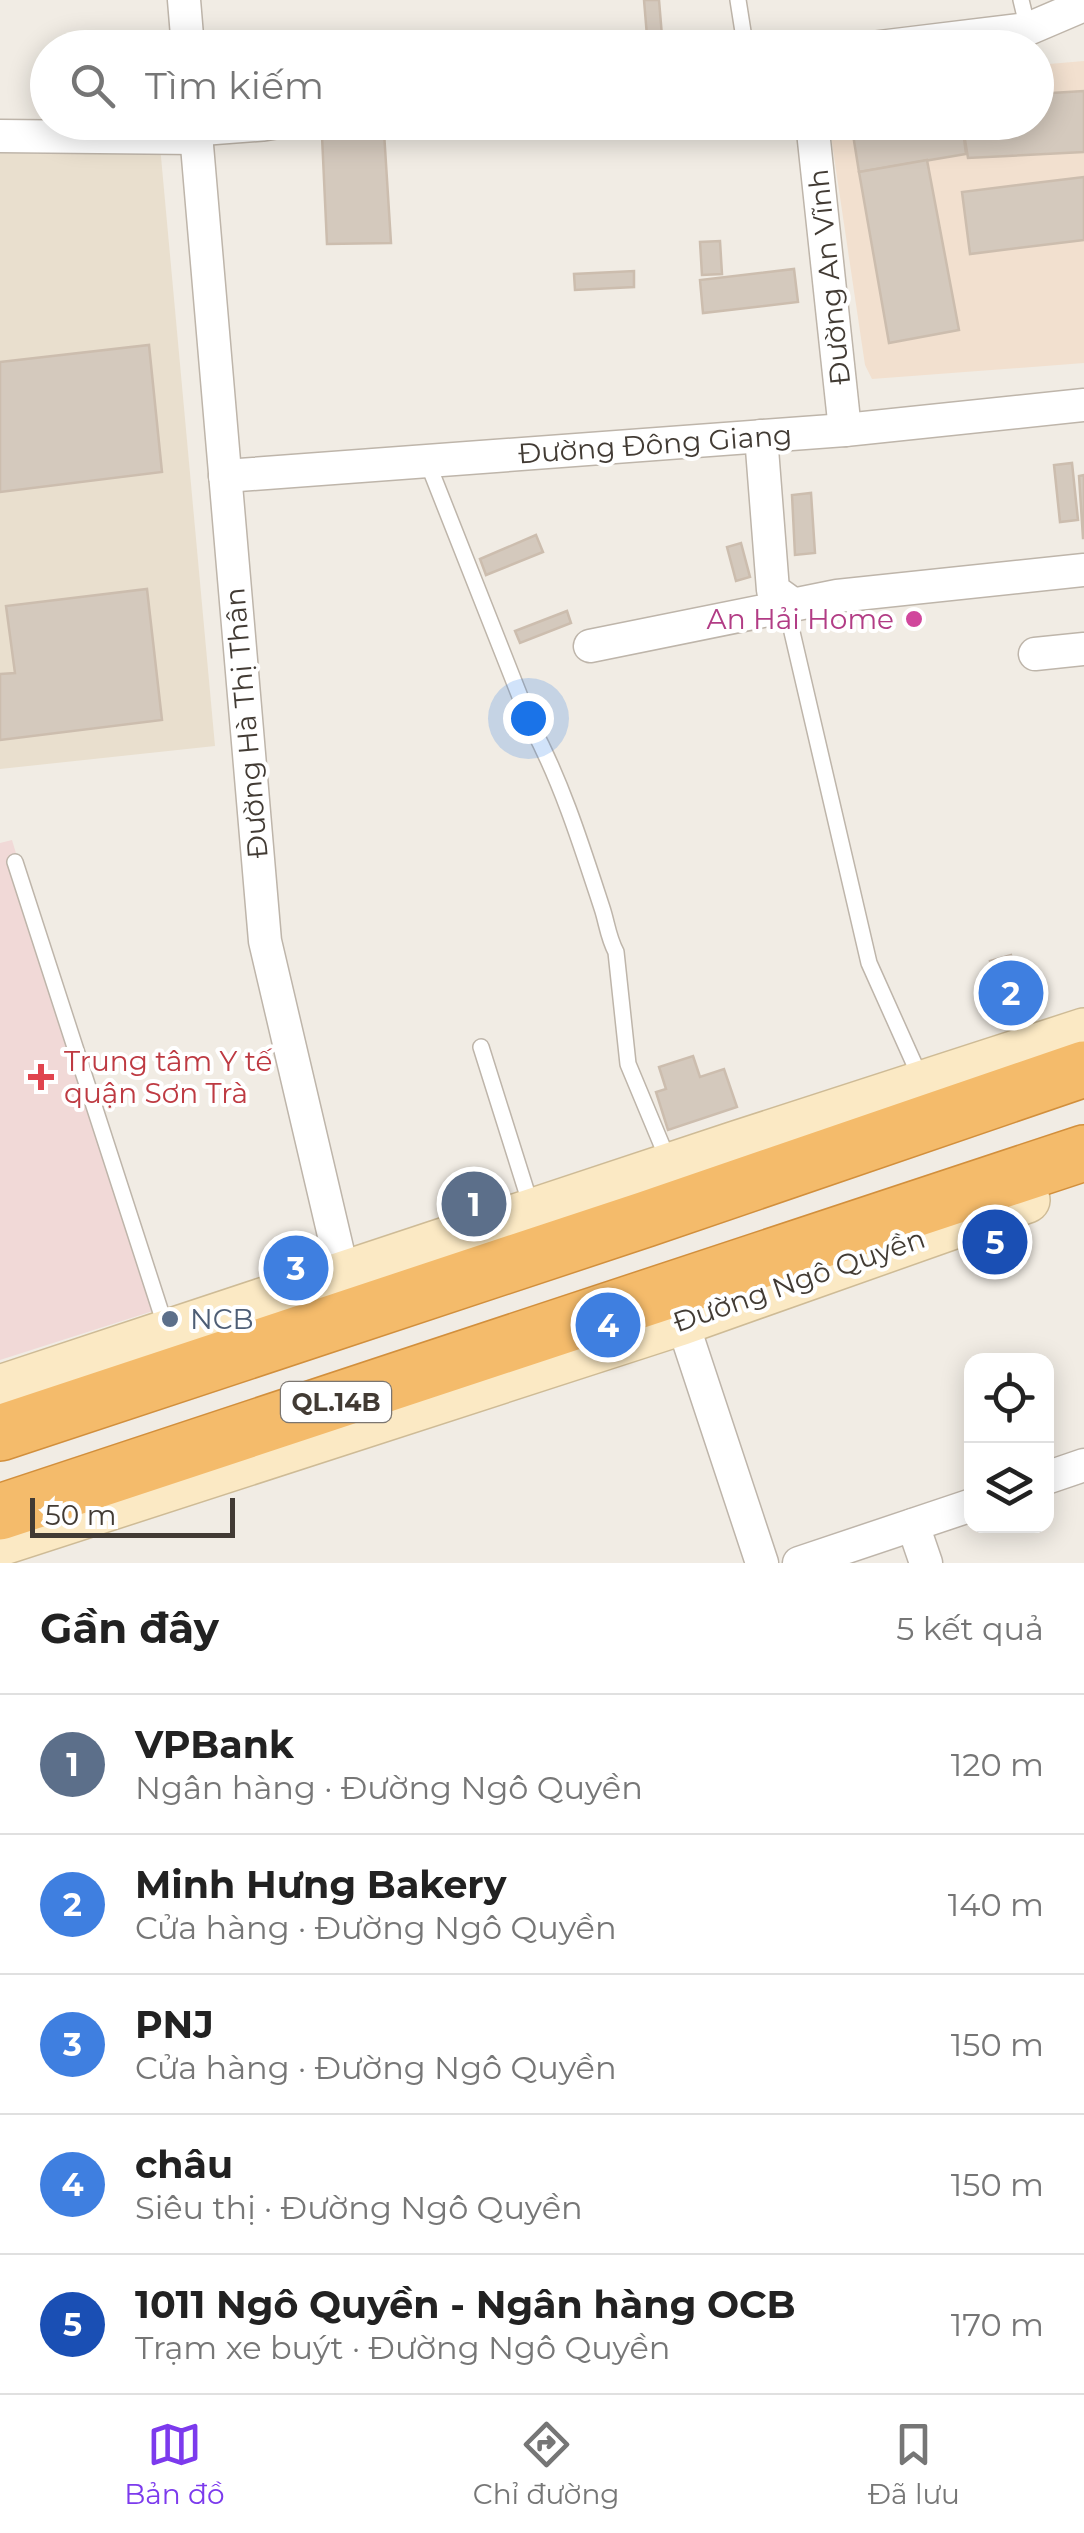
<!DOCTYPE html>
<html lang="vi">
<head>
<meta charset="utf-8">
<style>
  :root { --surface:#fff; --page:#f6f6f6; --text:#222; --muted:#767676; --line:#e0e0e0; --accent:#7c3aed }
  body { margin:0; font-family:Montserrat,sans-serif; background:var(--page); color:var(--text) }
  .controls { position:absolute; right:30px; bottom:30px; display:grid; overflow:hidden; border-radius:20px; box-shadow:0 5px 25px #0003 }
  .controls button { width:90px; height:90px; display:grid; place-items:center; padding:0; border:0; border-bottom:2px solid var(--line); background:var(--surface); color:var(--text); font:50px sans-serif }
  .scale { position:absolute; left:30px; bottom:25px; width:205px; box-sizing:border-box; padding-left:10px; border:5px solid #423b34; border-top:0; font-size:28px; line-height:35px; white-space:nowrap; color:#423b34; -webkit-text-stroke:8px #fff; paint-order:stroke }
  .you { position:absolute; left:528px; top:718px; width:35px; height:35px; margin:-25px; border:8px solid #fff; border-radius:50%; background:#1a73e8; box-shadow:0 0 0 15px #1a73e833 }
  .badge { display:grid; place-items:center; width:65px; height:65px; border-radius:50%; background:var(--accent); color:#fff; font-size:32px; font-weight:700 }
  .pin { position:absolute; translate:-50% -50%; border:5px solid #fff; box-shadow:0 2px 10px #0006 }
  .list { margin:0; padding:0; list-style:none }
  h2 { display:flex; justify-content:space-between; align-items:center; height:130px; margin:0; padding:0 40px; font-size:42px }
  h2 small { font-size:32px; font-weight:400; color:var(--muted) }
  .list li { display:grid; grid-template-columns:65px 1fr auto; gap:30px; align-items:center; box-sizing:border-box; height:140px; padding:0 40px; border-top:2px solid var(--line) }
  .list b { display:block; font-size:38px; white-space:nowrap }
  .list p { margin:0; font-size:32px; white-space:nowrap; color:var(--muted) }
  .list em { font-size:32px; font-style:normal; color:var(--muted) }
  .icon { flex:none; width:55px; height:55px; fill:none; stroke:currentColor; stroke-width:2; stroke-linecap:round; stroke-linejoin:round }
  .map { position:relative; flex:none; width:1084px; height:1563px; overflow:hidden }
  .search { position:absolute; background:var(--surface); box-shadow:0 5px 25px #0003; left:30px; right:30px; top:30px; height:110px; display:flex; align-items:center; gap:25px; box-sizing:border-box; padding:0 35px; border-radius:55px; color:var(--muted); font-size:38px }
  .sheet { height:830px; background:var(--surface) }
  nav { display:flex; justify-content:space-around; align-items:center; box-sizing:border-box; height:140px; border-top:2px solid var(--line); background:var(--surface); font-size:28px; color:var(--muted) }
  nav a { display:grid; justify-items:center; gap:5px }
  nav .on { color:var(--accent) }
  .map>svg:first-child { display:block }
  .commercial { fill:#f2e0cf }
  .education { fill:#e9dfce }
  .medical { fill:#f1d9d7 }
  .building { fill:#d4c9bd; stroke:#ccbdae; stroke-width:2.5 }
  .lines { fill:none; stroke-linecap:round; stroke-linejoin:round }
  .lane-casing { stroke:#beb5aa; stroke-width:18 }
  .street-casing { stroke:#beb5aa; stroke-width:35 }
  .secondary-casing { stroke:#cebb96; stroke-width:48 }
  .highway-casing { stroke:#d28f3c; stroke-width:58 }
  .lane { stroke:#fff; stroke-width:15 }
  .street { stroke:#fff; stroke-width:32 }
  .secondary { stroke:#fbe9c4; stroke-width:45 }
  .highway { stroke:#f4bb6b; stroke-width:55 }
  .hotel-dot { fill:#d1479c; stroke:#fff; stroke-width:4 }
  .health-dot { fill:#e0444e; stroke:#fff; stroke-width:4 }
  .service-dot { fill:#5c6f8a; stroke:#fff; stroke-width:4 }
  .labels { text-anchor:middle; stroke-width:8; stroke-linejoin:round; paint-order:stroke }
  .shield { fill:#fff; stroke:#7b7671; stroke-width:2.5 }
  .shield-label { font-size:25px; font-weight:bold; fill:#423b34 }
  .street-label { font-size:28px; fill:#423b34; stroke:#fff }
  .hotel-label { font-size:28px; fill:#b23c85; stroke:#fff; text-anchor:end }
  .health-label { font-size:28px; fill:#be3a42; stroke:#fff; text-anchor:start }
  .service-label { font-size:28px; fill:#4e5e75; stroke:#fff; text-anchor:start }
</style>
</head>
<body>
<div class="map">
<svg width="1084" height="1563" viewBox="0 0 1084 1563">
  <rect width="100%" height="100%" fill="#f1ece4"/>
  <!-- commercial -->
  <path class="commercial" d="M1084,61V363L872,379L865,365L829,123L1036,122L1037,65Z"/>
  <!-- education -->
  <path class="education" d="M159,135L215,746L0,769V153Z"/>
  <!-- medical -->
  <path class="medical" d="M12,840L153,1311L0,1360V843Z"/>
  <!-- building -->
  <g class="building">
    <path d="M644,0H659L663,48H648Z"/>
    <path d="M1084,91V152L968,158L962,122H1036V94Z"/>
    <path d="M851,122H962L966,154L859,172Z"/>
    <path d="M384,132L391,243L327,244L322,136Z"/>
    <path d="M927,160L959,330L889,343L859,172Z"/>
    <path d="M1084,177V240L970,254L962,192Z"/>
    <path d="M720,241L722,274L702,275L700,242Z"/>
    <path d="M794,269L798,302L703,313L700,280Z"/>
    <path d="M634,271V287L575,290L574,274Z"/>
    <path d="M149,345L162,472L0,492V362Z"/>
    <path d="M1072,463L1078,520L1060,522L1054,465Z"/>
    <path d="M1084,475V538H1083L1079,476Z"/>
    <path d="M811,493L815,553L795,555L792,495Z"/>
    <path d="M536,535L543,552L486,575L480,559Z"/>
    <path d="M741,543L750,577L736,581L727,547Z"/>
    <path d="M147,589L162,720L0,740V674L15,673L6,606Z"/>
    <path d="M567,611L571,623L520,643L515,631Z"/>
    <path d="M1011,955L1032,1024L1011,1031L990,961Z"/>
    <path d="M693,1056L700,1077L724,1069L737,1107L668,1130L656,1092L666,1089L659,1067Z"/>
  </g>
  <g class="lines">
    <!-- lane casing -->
    <g class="lane-casing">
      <g id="lane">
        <path d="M738,0L744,38L750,48"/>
        <path d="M1021,0L1028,29"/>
        <path d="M196,138L263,133L331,122"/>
        <path d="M427,461L532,727C562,783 582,847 602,908C607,923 608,937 616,952L628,1064L668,1160"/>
        <path d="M791,603L792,632L869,963L921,1079"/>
        <path d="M15,862L166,1328"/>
        <path d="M481,1047L532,1209"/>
      </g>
    </g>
    <!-- street casing -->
    <g class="street-casing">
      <g id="street">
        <path d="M184,0L188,48"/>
        <path d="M871,48L1028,29L1084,5"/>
        <path d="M195,122L265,941L348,1295"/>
        <path d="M812,122L845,430"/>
        <path d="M0,136L196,138"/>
        <path d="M761,436L773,590L791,603"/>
        <path d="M225,476L845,430L1084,405"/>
        <path d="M590,646L837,596L1084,570"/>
        <path d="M1035,654L1084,649"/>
        <path d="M676,1303L762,1563"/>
        <path d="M1046,1478L1084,1465"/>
        <path d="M913,1525L926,1563"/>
        <path d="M799,1563L972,1505"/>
      </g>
    </g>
    <!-- secondary casing -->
    <g class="secondary-casing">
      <g id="secondary">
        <path d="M0,1388C360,1266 722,1148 1084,1031"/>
        <path d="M0,1543L682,1322L1027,1200"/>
      </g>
    </g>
    <!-- highway casing -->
    <g class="highway-casing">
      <g id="highway">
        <path d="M0,1433L646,1219L1084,1069"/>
        <path d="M0,1512L1084,1153"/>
      </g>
    </g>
    <!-- lane -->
    <use href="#lane" class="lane"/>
    <!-- street -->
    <use href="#street" class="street"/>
    <!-- secondary -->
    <use href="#secondary" class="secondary"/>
    <!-- highway -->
    <use href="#highway" class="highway"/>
  </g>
  <!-- markers -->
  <circle class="hotel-dot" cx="914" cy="619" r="10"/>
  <path class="health-dot" d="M36 1062h10v10h10v10h-10v10h-10v-10h-10v-10h10z"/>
  <circle class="service-dot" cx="170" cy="1319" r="10"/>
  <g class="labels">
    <!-- shield labels -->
    <rect class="shield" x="281" y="1382" width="110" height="40" rx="8"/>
    <g class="shield-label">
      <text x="336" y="1411">QL.14B</text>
    </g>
    <!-- street labels -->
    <g class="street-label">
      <text transform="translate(829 277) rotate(-96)" y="10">Đường An Vĩnh</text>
      <text transform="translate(655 444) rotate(-4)" y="10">Đường Đông Giang</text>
      <text transform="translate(246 723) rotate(-95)" y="10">Đường Hà Thị Thân</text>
      <text transform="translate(799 1280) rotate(-19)" y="10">Đường Ngô Quyền</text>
    </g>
    <!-- hotel labels -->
    <g class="hotel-label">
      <text x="894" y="629">An Hải Home</text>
    </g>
    <!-- health labels -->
    <g class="health-label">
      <text x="64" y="1071">Trung tâm Y tế<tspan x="64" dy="32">quận Sơn Trà</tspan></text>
    </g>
    <!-- service labels -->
    <g class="service-label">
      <text x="190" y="1329">NCB</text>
    </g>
  </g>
</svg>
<div class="controls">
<button><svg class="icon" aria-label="locate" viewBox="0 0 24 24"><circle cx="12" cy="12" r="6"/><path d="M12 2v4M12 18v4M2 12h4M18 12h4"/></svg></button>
<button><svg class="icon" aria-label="layers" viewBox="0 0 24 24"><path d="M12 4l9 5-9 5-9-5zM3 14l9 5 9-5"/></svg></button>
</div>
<div class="scale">50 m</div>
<div class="you"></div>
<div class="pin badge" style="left:474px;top:1204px;background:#5c6f8a">1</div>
<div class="pin badge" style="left:1011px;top:993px;background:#3f7fe0">2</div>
<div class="pin badge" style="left:296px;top:1268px;background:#3f7fe0">3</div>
<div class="pin badge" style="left:608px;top:1325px;background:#3f7fe0">4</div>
<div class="pin badge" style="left:995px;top:1242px;background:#1a4fb4">5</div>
<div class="search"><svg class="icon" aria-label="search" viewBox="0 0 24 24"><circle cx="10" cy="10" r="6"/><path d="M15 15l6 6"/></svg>Tìm kiếm</div>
</div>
<section class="sheet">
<h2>Gần đây<small>5 kết quả</small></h2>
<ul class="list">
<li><span class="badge" style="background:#5c6f8a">1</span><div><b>VPBank</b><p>Ngân hàng · Đường Ngô Quyền</p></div><em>120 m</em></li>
<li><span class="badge" style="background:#3f7fe0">2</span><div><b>Minh Hưng Bakery</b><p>Cửa hàng · Đường Ngô Quyền</p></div><em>140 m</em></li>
<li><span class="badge" style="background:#3f7fe0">3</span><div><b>PNJ</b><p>Cửa hàng · Đường Ngô Quyền</p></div><em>150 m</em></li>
<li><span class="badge" style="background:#3f7fe0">4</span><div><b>châu</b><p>Siêu thị · Đường Ngô Quyền</p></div><em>150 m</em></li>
<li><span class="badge" style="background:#1a4fb4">5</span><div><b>1011 Ngô Quyền - Ngân hàng OCB</b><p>Trạm xe buýt · Đường Ngô Quyền</p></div><em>170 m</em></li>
</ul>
</section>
<nav>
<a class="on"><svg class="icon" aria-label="map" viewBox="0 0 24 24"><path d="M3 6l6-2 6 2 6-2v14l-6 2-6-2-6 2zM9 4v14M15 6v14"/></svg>Bản đồ</a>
<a><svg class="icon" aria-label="directions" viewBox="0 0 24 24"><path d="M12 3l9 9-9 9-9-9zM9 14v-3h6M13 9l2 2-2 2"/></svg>Chỉ đường</a>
<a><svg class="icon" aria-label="saved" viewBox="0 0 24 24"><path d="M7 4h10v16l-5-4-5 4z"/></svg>Đã lưu</a>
</nav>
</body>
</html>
